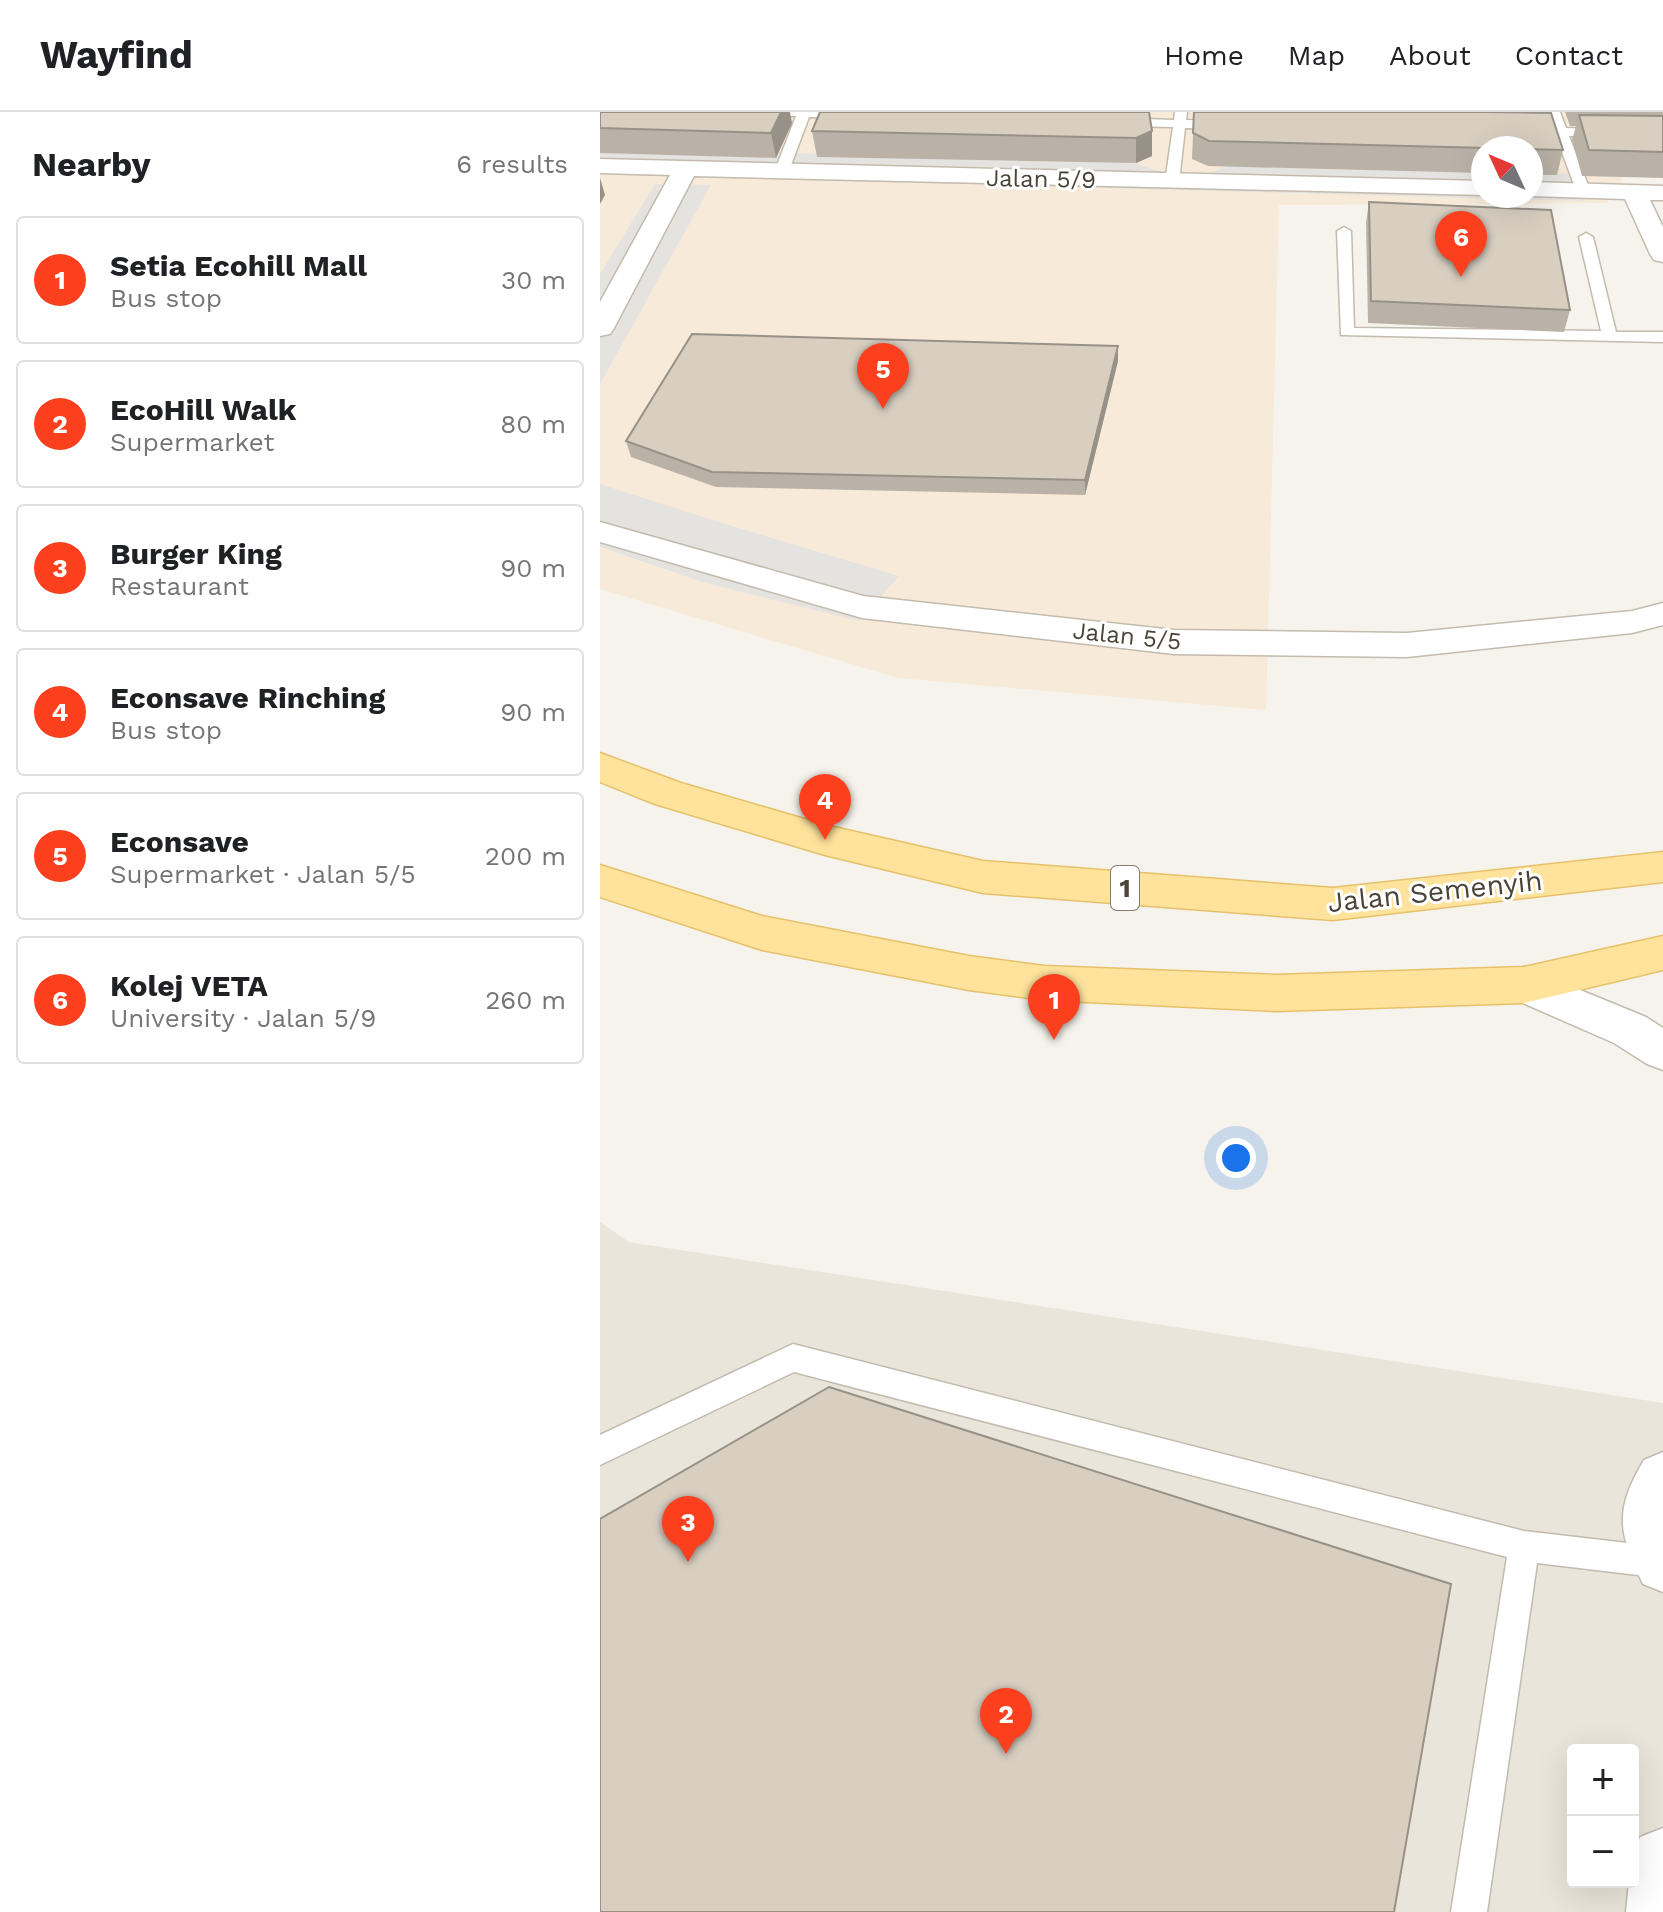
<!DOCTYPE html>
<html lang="en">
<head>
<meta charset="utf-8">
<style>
  :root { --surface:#fff; --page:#f6f6f6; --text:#202124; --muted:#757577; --line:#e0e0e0; --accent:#fc3f1d }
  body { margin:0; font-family:"Work Sans",sans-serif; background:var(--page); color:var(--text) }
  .controls { position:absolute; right:24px; bottom:24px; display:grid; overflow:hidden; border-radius:8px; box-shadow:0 8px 32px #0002 }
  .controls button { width:72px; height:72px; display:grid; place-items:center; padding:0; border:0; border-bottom:2px solid var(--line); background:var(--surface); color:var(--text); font:40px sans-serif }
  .compass { position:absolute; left:871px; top:24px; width:72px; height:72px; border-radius:50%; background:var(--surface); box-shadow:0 8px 32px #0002; rotate:314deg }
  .you { position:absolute; left:636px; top:1046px; width:28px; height:28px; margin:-20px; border:6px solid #fff; border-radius:50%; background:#1a73e8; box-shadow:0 0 0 12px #1a73e833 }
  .badge { display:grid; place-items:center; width:52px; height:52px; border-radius:50%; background:var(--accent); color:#fff; font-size:26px; font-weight:700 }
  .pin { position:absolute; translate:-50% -66px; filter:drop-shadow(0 2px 4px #0008) }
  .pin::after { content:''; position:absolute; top:42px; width:28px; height:24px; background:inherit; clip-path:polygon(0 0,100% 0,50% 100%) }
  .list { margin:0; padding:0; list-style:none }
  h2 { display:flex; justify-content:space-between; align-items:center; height:104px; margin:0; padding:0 32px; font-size:34px }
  h2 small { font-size:26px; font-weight:400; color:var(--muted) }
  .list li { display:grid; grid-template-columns:52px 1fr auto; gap:24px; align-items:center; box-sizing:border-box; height:128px; margin:0 16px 16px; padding:0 16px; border:2px solid var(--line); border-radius:8px }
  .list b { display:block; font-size:30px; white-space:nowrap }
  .list p { margin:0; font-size:26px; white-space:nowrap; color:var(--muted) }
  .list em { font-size:26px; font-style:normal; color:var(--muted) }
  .map { position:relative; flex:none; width:1063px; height:1800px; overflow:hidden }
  header { display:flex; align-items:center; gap:48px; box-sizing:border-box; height:112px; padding:0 40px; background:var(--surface); border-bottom:2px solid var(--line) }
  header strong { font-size:38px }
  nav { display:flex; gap:44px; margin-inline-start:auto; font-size:28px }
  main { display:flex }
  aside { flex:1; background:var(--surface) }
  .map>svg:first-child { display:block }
  .residential { fill:#eae5da; fill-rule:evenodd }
  .commercial { fill:#f7ead8; fill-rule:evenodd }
  .parking { fill:#e5e3e0 }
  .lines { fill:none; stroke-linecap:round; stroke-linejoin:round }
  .service-casing { stroke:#c2bbae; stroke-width:3 }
  .minor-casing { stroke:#c2bbae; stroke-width:3 }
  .tertiary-casing { stroke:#c2bbae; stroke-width:3 }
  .primary-casing { stroke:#e6c16a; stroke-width:3 }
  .service { fill:#fff; fill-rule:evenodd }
  .minor { fill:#fff; fill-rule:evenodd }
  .tertiary { fill:#fff; fill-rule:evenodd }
  .primary { fill:#ffe39c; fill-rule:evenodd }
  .wall { fill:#bab2a6 }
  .shaded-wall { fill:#979187 }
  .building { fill:#d8cfc1; stroke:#979187; stroke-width:2 }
  .labels { text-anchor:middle; stroke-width:6; stroke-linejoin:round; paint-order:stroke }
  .far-street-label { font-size:24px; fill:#4b4439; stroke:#fff }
  .shield { fill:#fff; stroke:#817c74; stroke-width:2 }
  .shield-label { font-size:26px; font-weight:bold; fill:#4b4439 }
  .street-label { font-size:28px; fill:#4b4439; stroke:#fff }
</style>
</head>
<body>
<header>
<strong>Wayfind</strong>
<nav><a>Home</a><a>Map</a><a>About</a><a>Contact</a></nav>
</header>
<main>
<aside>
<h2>Nearby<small>6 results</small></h2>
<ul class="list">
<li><span class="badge">1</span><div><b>Setia Ecohill Mall</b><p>Bus stop</p></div><em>30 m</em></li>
<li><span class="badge">2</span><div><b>EcoHill Walk</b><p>Supermarket</p></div><em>80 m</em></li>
<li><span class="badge">3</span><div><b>Burger King</b><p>Restaurant</p></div><em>90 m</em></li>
<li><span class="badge">4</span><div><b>Econsave Rinching</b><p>Bus stop</p></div><em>90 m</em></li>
<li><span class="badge">5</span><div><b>Econsave</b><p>Supermarket · Jalan 5/5</p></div><em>200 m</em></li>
<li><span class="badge">6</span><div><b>Kolej VETA</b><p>University · Jalan 5/9</p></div><em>260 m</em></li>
</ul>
</aside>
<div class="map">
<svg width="1063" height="1800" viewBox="0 0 1063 1800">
  <rect width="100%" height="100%" fill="#f6f3ec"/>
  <!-- residential -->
  <path class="residential" d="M0,1110L29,1130L1063,1291V1800H0ZM973,1638H1033V1770H973Z"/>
  <!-- commercial -->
  <path class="commercial" d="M0,0H1063L1007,91L679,93L666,598L298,566L0,477ZM883,36H931V84H883Z"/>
  <!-- parking -->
  <g class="parking">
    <path d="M0,36L530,50L590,69L635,51L883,59V84H931V60L975,62L985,89L0,62Z"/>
    <path d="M55,72L111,73L0,272V162Z"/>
    <path d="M0,372L119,410L299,464L259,509L106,471L0,435Z"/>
  </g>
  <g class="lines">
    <!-- service casing -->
    <g class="service-casing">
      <g id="service">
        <path d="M164,0H254L255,2L249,6L209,5L188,61L181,65L174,61L196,4H170Z"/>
        <path d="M575,0H587L586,8L625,9L631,13L625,17L585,16L579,70L572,74L565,70L573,15L518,14L512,10L518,6L574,8Z"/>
        <path d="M948,0H960L966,16L1063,19V27L969,24L990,78L983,82L976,78L956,24L925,23L919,19L925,15L954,16Z"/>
        <path d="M744,115L751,119L754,216L1001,219L979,125L986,121L993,125L1016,220H1063V230L741,223L737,119Z"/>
        <path d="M193,1232L924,1419L1062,1435L1063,1466L937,1451L887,1800H851L907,1445L194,1260L0,1353V1323Z"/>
      </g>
    </g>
    <!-- minor casing -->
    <g class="minor-casing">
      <g id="minor">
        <path d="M0,47L883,69V83L94,64L14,216L10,222L0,224V190L70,63L0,61Z"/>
        <path d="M931,70L1063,74V88H1050L1063,115V150L1054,148L1050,142L1025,87L931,84Z"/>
        <path d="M0,410L263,484L574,518L807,521L1032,499L1063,491V513L1032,521L807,545L574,542L262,506L0,430Z"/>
      </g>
    </g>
    <!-- tertiary casing -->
    <g class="tertiary-casing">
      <g id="tertiary">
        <path d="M924,855L1046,905L1063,916V958L1047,952L1014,931L909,885L902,873L909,861Z"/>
        <path d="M1063,1340V1480L1043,1472C1018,1421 1014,1398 1044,1348Z"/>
        <path d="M1063,1716V1800H1026L1029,1770H1033V1743L1040,1725Z"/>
      </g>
    </g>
    <!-- primary casing -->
    <g class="primary-casing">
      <g id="primary">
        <path d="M0,641L81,671L225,713L383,749L733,776L1063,740V770L733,808L383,781L225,743L55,692L0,670Z"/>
        <path d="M0,753L162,804L369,844L444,854L676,863L924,855L1063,824V858L924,891L676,899L444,888L369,878L162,838L0,785Z"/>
      </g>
    </g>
    <!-- service -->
    <use href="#service" class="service"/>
    <!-- minor -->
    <use href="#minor" class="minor"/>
    <!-- tertiary -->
    <use href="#tertiary" class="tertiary"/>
    <!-- primary -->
    <use href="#primary" class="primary"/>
  </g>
  <!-- wall -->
  <g class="wall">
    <path d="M0,0L192,11L176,46L0,41Z"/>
    <path d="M549,0L552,44L536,51L217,45L212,19Z"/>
    <path d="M594,0H950L963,38L957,63H931V36H883V61L608,54L592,47Z"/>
    <path d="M965,0H1063V66L982,64L972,28L976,14H970Z"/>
    <path d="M769,90L970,198L964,220L768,211L766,111Z"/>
    <path d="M518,234V249L485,383L116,375L31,345L26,329Z"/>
  </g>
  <!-- shaded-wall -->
  <g class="shaded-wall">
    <path d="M181,0H190L192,11L176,46L171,21Z"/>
    <path d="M552,19V44L536,51V26Z"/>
    <path d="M0,66L5,83L0,92Z"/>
    <path d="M518,234V249L485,383V368Z"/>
  </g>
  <!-- building -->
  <g class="building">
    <path d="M0,0H181L171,21L0,16Z"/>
    <path d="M220,0H549L552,19L536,26L212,19Z"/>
    <path d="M594,0H887L951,1L963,38L609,29L593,21Z"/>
    <path d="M979,3L1063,4V40L989,38Z"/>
    <path d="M769,90L951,98L970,198L771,189Z"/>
    <path d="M92,222L518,234L485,368L112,360L26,329Z"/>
    <path d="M229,1275L851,1472L794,1800H0V1407Z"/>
  </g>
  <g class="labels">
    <!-- far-street labels -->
    <g class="far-street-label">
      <text transform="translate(441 67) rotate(1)" y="8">Jalan 5/9</text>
      <text transform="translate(527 524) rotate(6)" y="8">Jalan 5/5</text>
    </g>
    <!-- shield labels -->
    <rect class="shield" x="511" y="754" width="28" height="44" rx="6"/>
    <g class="shield-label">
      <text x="525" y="785">1</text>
    </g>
    <!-- street labels -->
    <g class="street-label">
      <text transform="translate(835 779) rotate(-6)" y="10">Jalan Semenyih</text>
    </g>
  </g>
</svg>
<div class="controls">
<button>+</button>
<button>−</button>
</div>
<svg class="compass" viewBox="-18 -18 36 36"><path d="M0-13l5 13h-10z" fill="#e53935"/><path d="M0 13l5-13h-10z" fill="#757577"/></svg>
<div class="you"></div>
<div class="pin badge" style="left:454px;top:928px">1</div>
<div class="pin badge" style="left:406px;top:1642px">2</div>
<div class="pin badge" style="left:88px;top:1450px">3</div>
<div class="pin badge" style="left:225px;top:728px">4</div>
<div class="pin badge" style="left:283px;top:297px">5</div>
<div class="pin badge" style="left:861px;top:165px">6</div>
</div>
</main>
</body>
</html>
